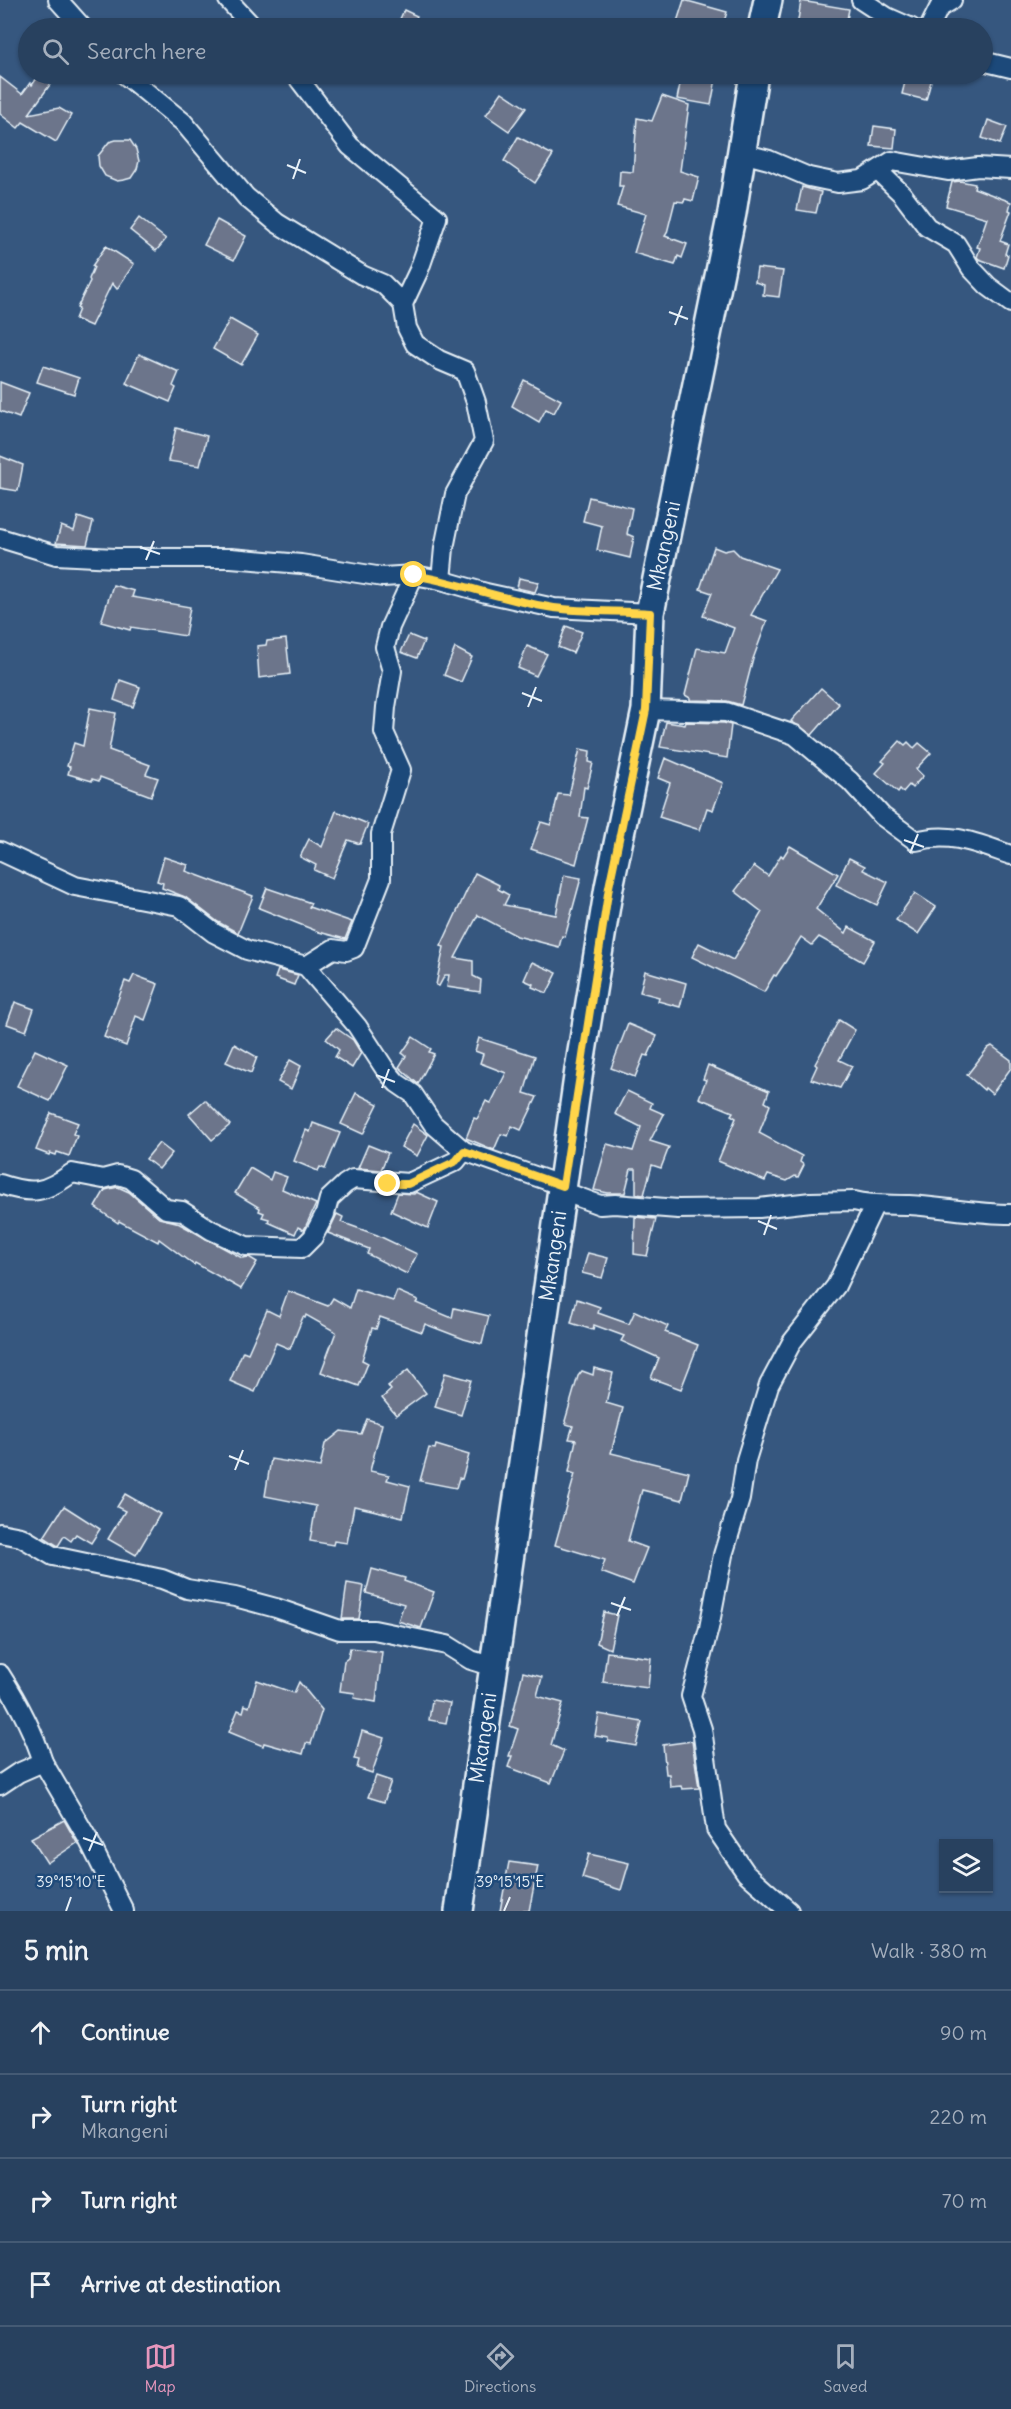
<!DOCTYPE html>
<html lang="en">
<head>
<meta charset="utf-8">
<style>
  :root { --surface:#28415f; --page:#344c68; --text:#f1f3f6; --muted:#a5afbd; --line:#445a74; --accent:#e797bd }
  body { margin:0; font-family:Delius,sans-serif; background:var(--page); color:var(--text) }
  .controls { position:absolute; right:18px; bottom:18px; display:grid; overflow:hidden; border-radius:0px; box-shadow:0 2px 4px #0004 }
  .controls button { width:54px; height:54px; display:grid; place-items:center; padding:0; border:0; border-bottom:2px solid var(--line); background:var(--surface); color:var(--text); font:30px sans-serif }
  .stop { position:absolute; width:18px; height:18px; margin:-14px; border:4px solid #ffd54a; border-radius:50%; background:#fff }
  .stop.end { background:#ffd54a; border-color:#fff; box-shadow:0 2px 6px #0008 }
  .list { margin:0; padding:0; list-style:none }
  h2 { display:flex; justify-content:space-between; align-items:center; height:78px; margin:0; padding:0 24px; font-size:26px }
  h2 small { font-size:20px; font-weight:400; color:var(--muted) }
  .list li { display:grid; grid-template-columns:39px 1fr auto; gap:18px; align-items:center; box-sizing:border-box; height:84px; padding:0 24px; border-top:2px solid var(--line) }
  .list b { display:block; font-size:22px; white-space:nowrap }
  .list p { margin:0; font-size:20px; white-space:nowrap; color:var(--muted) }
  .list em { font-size:20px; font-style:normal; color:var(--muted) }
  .icon { flex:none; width:33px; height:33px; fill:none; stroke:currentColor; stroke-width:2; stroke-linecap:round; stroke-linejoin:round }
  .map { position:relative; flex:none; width:1011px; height:1911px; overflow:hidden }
  .search { position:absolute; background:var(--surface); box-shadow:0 2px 4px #0004; left:18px; right:18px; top:18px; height:66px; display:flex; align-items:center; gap:15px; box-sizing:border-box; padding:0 21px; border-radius:33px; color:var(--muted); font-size:22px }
  .sheet { height:414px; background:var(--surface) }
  nav { display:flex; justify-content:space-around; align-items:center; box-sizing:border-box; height:84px; border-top:2px solid var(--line); background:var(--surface); font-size:16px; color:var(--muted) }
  nav a { display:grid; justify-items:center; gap:3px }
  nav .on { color:var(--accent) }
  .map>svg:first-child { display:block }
  .building { fill:#6c758b; stroke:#e8f1f8; stroke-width:1.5 }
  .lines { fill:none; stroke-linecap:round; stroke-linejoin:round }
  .street-casing { stroke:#e8f1f8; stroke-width:22 }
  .secondary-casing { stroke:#e8f1f8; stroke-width:32 }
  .street { stroke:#1f4a7a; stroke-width:18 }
  .secondary { stroke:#1f4a7a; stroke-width:27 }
  .route { stroke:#ffd54a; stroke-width:8 }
  .ticks { fill:none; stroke:#e8f1f8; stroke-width:2 }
  .labels { text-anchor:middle; stroke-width:5; stroke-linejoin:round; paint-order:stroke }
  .street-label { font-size:21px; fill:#e8f1f8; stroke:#1f4a7a }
  .ticks-label { font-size:15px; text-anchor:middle; fill:#e8f1f8; stroke:#1f4a7a; stroke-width:5; stroke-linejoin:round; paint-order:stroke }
</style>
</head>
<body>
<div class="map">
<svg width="1011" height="1911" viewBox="0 0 1011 1911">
  <rect width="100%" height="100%" fill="#36577f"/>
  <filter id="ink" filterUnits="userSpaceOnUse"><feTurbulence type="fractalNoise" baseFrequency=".0167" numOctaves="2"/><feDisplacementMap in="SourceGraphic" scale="12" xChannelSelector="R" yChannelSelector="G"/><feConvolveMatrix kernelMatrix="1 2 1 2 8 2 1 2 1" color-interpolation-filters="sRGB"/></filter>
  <g filter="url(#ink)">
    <!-- building -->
    <g class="building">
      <path d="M684,0L727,12L722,28H687L676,25Z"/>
      <path d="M801,1L849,9L846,25L843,24L842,28L797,27Z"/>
      <path d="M404,10L417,16L411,28H396Z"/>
      <path d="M40,74L52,82L29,114L59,108L71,115L56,142L23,122L18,128L0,114V77L22,94L30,83L32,85Z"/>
      <path d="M682,74L716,79L711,105L677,99Z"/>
      <path d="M907,74H933L926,100L902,94Z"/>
      <path d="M502,92L526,108L509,131L486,115Z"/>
      <path d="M662,96L689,105L680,171L699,177L693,201L685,199L684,202L675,201L667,233L665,236L687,244L682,258L678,256L675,265L634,253L646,214L617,206L623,186H619L620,171L633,172L637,118L652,121Z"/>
      <path d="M988,120L1007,127L1000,144L982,138Z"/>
      <path d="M874,126L896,129L894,148L871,146Z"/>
      <path d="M518,137L553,155L535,183L504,161Z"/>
      <path d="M116,140H130L136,149L139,161L137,169L131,178L124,180L117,181L105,176L99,166L98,156L102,151L109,142Z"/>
      <path d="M960,181L975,184L974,188L1011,202L1009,210L1011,211L1000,241L1008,244L1005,254L1008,255L1004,268L979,259L977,257L980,248L977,247L987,218L946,206L952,182Z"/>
      <path d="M802,187L821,192L816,213L797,210Z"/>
      <path d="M139,218L166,239L156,251L130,230Z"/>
      <path d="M217,220L246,236L234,260L204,245Z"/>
      <path d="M106,246L134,264L117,289L112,283L91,326L75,319L79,309L77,308L90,281L89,279L94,267L92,266Z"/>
      <path d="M757,268L783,271L779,297L763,295L764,285L755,282Z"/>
      <path d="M230,319L258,335L241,365L213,349Z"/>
      <path d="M139,354L179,372L173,386L176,388L170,402L126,383Z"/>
      <path d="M43,366L79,378L74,394L37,382Z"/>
      <path d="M524,380L561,400L554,413L546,409L539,422L512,406Z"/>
      <path d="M0,382L29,393L19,418L0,411Z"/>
      <path d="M176,428L207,436L200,466L168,461Z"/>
      <path d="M0,456L23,465L18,491L0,488Z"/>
      <path d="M589,497L632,508L627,534L634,537L630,558L597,550L602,526L583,521Z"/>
      <path d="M78,517L93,522L87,545L56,543L61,526L74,531Z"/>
      <path d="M714,547L724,551L733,549L740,556L777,569L751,615L767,621L753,659L741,705L727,701L690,700V698L685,695L697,648L725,653L734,628L703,616L712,593L700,589Z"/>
      <path d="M519,578L539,582L535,592L517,588Z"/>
      <path d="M113,585L134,591L132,597L190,607L185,636L131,627L130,630L101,622Z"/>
      <path d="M566,626L582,632L573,653L558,647Z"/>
      <path d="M409,635L424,641L417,658L401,652Z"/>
      <path d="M286,639L290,674L259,678L257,646L266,645L267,641Z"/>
      <path d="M527,646L547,654L536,676L518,668Z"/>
      <path d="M455,648L472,657L461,682L444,675Z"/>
      <path d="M120,680L140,687L133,707L114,700Z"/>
      <path d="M821,688L839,704L812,735L791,721Z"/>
      <path d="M90,708L116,713L109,750L150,765L146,774L158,778L151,796L100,777L99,781L92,779V781L68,774L70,767L67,766L74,743L83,746Z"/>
      <path d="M666,722L685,725L686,722L724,723L731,725L727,758L660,747Z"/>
      <path d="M900,741L905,745L908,742L914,748L919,743L931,753L916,769L923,776L912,788L909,785L903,792L900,789L898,792L876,773L885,763L882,761Z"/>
      <path d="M580,749L590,751L589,762L593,763L587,788L584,787L580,817L588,818L576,864L531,849L541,822L551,825L558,794L569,795Z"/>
      <path d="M665,758L723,783L713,810L707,808L700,830L659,817L670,783L658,778Z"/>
      <path d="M336,811L368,824L360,844L348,840L332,878L314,870L316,865L300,857L309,839L322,847Z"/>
      <path d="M790,846L838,874L816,909L846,933L849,927L875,941L863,962L819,937L812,945L801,937L786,961L776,976L774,975L764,992L692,957L699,943L733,960L762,912L735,891L754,866L768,876L781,855L783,857Z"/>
      <path d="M164,857L188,865L186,871L253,896L238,933L218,922L185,897L162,888L163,883L157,881Z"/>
      <path d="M849,858L865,866L863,870L888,882L877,905L836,885Z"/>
      <path d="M475,873L499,885L498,889L509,895L504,905L556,915L564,875L581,878L565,937L562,936L559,947L517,936L478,915L455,958L473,961V976L481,980L480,992L447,987L449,975H445L439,986L436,985L444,947L441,946Z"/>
      <path d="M267,888L311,903L309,907L352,922L345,939L319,932L259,908Z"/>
      <path d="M915,893L936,907L918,934L896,920Z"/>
      <path d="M532,962L557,973L547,993L532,987L533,984L524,980Z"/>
      <path d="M278,970L298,975L294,985L275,978Z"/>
      <path d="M645,971L686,983L680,1007L658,1001L659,997L640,992Z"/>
      <path d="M134,975L158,984L145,1020L136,1016L126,1046L104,1037L125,981L130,983Z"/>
      <path d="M15,1002L34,1009L26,1031L7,1024Z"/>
      <path d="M839,1020L855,1030L839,1060L852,1066L840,1088L811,1079L817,1066L815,1064Z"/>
      <path d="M628,1024L657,1036L648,1056L644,1055L635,1077L611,1068Z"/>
      <path d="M336,1028L353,1040L361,1053L352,1068L335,1057L339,1050L326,1039Z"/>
      <path d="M413,1037L431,1049L429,1052L434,1054L418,1084L399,1067L406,1056L402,1053Z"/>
      <path d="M479,1038L535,1056L524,1093L537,1097L521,1130L512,1126L508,1136L501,1134L494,1150L466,1138L474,1118L477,1119L486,1101L491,1103L506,1073L480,1063L483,1054L475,1051Z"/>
      <path d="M234,1044L257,1057L251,1073L226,1062Z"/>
      <path d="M992,1046L1011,1060V1068L992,1094L985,1088L984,1090L967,1075L988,1048Z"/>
      <path d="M35,1050L68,1065L50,1101L17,1086Z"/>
      <path d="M290,1060L301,1066L291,1089L278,1082Z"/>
      <path d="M708,1065L769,1091L765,1102L770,1105L759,1133L802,1156L800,1162L804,1165L798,1177L795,1176L787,1181L768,1175L765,1181L718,1161L736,1118L731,1115L733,1112L699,1098L706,1080L703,1079Z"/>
      <path d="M627,1091L652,1103L650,1108L664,1114L650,1141L669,1147L661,1168L652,1165L644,1195L636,1194V1169H631L625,1193H608L594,1190L607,1144L633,1151L641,1127L615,1114Z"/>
      <path d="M356,1093L378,1104L363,1134L341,1124Z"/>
      <path d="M205,1100L230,1125L212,1140L189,1114Z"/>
      <path d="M51,1113L78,1123L73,1134L77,1136L69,1156L57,1152L56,1155L50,1153L49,1155L36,1150Z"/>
      <path d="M313,1123L340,1133L325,1169L320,1167L318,1171L294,1161L306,1130L310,1132Z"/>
      <path d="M413,1124L428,1135L417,1156L401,1147Z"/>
      <path d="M159,1143L172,1153L159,1169L146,1159Z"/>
      <path d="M368,1145L388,1153L381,1170L358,1168Z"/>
      <path d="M250,1168L270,1180L273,1172L287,1177L282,1189L316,1204L304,1230L298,1227L295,1234L268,1222L269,1219L262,1217L264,1213L259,1211L260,1208L235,1193Z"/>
      <path d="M118,1187L129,1192L159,1218L176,1222L242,1258L249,1257L257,1262L241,1289L195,1263L194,1265L159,1239L158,1242L119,1221L118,1223L95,1207L105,1190Z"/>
      <path d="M416,1192L438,1202L428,1228L391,1211L398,1193L414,1194Z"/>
      <path d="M337,1214L343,1217L341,1222L377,1235L417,1254L407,1274L367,1254L369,1249L328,1233Z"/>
      <path d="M635,1217L656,1219L647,1256L634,1254Z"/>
      <path d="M588,1253L608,1258L602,1278L582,1273Z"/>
      <path d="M356,1289L393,1301L397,1291L418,1300L416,1303L452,1318L454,1308L489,1316L482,1344L464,1339L425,1324L422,1332L380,1317L376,1329L372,1328L362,1360L368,1363L359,1386L321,1372L336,1332L306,1315L305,1318L303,1317L290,1349L276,1343L255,1392L230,1381L243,1351L248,1353L267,1310L279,1316L288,1291L328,1306L333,1298L350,1308Z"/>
      <path d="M577,1299L600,1307L598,1313L629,1324L635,1311L668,1326L665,1332L698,1345L681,1389L651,1378L659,1358L621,1341L624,1336L594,1325L593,1330L571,1323Z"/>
      <path d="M594,1368L613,1373L606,1403L623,1408L611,1453L689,1472L682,1500L642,1490L628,1541L647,1548L633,1584L601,1572L605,1560L555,1545L575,1474L569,1472L576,1440L569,1439L573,1426L566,1424L565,1421L578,1376L582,1371L593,1375Z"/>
      <path d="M408,1370L426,1393L396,1415L382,1398L391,1390L388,1386Z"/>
      <path d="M445,1373L471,1380L461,1415L435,1407Z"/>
      <path d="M367,1419L382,1424L370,1471L389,1475L387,1480L410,1486L403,1517L354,1506L347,1543L334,1541L333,1545L310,1541L316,1506L265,1496L271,1459L320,1467L325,1444L341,1431L361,1434Z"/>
      <path d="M436,1445L469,1455L462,1479L459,1478L456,1488L420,1481L429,1448L435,1449Z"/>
      <path d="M125,1494L160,1514L136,1555L108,1539L125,1511L117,1507Z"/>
      <path d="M64,1506L100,1529L91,1543L76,1534L71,1541L64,1536L58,1546L44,1537Z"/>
      <path d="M372,1569L405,1578L404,1581L434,1592L421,1628L398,1621L404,1604L366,1593Z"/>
      <path d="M347,1583L364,1586L359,1619H342Z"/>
      <path d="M604,1612L617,1615L610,1649L597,1643Z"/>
      <path d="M350,1648L382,1652L376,1702L354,1698L355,1693L340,1691L344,1661L348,1658Z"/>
      <path d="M607,1652L651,1658L648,1688L603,1682Z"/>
      <path d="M523,1672L542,1677L537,1696L563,1703L551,1745L564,1751L551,1783L508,1767L512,1756H509L518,1729L510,1726Z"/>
      <path d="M257,1680L294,1693L299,1682L322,1710L311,1744L306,1743L303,1754L264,1743L263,1746L229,1732L238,1710L243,1712L245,1705L249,1707Z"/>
      <path d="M432,1700L450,1703L446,1723L429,1720Z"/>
      <path d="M599,1714L642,1722L636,1746L608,1741V1738L595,1736Z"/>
      <path d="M362,1731L384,1738L372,1773L357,1768L359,1760L354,1759Z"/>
      <path d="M692,1741L699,1788L682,1789L681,1786L670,1787L669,1774H666L663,1745Z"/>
      <path d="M376,1776L391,1781L384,1802L368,1797Z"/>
      <path d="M64,1820L77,1843L47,1863L31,1838Z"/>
      <path d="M589,1854L629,1863L621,1890L582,1878Z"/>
      <path d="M509,1862L538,1866L529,1911H500Z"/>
    </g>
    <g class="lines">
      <!-- street casing -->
      <g class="street-casing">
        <g id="street">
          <path d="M58,0L83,28"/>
          <path d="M228,0L254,28"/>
          <path d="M861,0L887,17L912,28"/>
          <path d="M929,28L939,8L952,0"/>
          <path d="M982,61L1011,68"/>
          <path d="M124,74L183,122L246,197L277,223L362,275L383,284L403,304"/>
          <path d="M295,74L350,146L437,218L419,270L403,304L407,328L415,344L439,360L465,371L476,402L484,441L455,494L444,548L441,580"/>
          <path d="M742,153L769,160L809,177L838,183L862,180L892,161L948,171L978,167L1011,169"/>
          <path d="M878,171L902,194L927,227L956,244L971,268L988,286L1011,303"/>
          <path d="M0,538L56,555L115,558H231L301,564L383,577L414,575L441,580L486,593L554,608L650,613"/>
          <path d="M646,710L726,712L795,735L850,781L882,816L916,841C951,831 978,844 1011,855"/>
          <path d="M0,851L75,886L179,906L214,933L247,950L306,966L333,949L346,951L354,948L381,879V834L401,770L384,732L386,707L392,671L385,647L390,627L414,575"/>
          <path d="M306,966L357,1026L385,1069L397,1083L413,1094L433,1124L464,1151L563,1186"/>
          <path d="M0,1184C32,1195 45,1193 72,1173L103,1179L118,1175L131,1179L166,1209L182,1211L211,1230L246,1246L302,1248L313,1237L325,1214L329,1199L345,1184L353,1179L409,1183L456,1161L464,1151"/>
          <path d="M562,1191L600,1205L615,1204L678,1209L759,1208L811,1202L854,1201C874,1206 889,1204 909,1205C943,1207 977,1214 1011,1214"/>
          <path d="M0,1533L21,1537L53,1556L162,1579L187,1589L235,1597L276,1608L340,1630H374L447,1645L471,1660L494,1667"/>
          <path d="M0,1674C18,1702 33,1730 43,1762L18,1773L0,1785"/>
          <path d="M43,1762L88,1839L124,1911"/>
          <path d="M789,1911L746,1873L716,1829L702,1729L691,1696L709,1628L723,1555L740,1499L746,1460L769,1385L792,1342L836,1286L874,1206"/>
        </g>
      </g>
      <!-- secondary casing -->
      <g class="secondary-casing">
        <g id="secondary">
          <path d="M762,28L768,0"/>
          <path d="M459,1911L579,1070L609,887L646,710L650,613L732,213L754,74"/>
        </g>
      </g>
      <!-- street -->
      <use href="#street" class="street"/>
      <!-- secondary -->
      <use href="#secondary" class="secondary"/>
    </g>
  </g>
  <g class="lines" filter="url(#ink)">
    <!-- route -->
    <path class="route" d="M388,1184H408L456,1161L464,1151L563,1186L609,887L646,710L650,613C618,611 585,612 554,608C506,601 461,583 414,575"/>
  </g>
  <!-- ticks -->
  <path class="ticks" d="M287,165L306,173M293,179L300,159M669,312L688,319M675,325L682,306M140,547L160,554M146,560L154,541M522,693L542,701M528,707L536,687M904,840L924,847M910,853L918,834M376,1075L395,1082M382,1088L389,1069M758,1221L777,1229M764,1235L771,1215M229,1456L249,1464M235,1470L243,1450M611,1603L631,1610M617,1616L625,1597M83,1838L103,1845M89,1851L97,1832M66,1911L71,1897M504,1911L510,1897"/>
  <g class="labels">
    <!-- street labels -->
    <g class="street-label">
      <text transform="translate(664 546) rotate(-78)" y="7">Mkangeni</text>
      <text transform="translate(553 1256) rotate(-82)" y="7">Mkangeni</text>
      <text transform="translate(483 1738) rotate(-82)" y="7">Mkangeni</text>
    </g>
  </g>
  <g class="ticks-label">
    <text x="71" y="1887">39°15'10"E</text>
    <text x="510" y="1887">39°15'15"E</text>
  </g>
</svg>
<div class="controls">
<button><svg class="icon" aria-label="layers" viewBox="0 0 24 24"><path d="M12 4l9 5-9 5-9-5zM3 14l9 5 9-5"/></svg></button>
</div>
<div class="stop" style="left:414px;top:575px"></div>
<div class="stop end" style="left:388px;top:1184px"></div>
<div class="search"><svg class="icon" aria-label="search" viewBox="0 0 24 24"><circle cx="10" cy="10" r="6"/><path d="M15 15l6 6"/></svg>Search here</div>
</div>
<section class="sheet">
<h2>5 min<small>Walk · 380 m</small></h2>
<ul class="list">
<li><svg class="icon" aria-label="ahead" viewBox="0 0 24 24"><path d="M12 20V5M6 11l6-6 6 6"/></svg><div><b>Continue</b></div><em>90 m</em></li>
<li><svg class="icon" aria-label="right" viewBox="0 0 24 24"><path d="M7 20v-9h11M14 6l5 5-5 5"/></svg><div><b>Turn right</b><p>Mkangeni</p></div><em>220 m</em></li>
<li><svg class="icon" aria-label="right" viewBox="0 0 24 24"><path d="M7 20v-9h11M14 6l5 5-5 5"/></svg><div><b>Turn right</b></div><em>70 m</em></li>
<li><svg class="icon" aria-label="arrive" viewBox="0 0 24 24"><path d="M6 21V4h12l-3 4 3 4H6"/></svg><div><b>Arrive at destination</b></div></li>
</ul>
</section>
<nav>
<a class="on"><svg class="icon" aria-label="map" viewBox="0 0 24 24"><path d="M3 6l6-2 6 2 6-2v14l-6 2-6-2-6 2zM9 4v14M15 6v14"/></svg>Map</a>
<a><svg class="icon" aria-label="directions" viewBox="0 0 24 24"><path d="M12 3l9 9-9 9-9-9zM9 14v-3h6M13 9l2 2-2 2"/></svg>Directions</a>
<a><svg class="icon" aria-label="saved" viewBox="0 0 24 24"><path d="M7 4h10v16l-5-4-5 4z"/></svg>Saved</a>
</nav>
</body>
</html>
